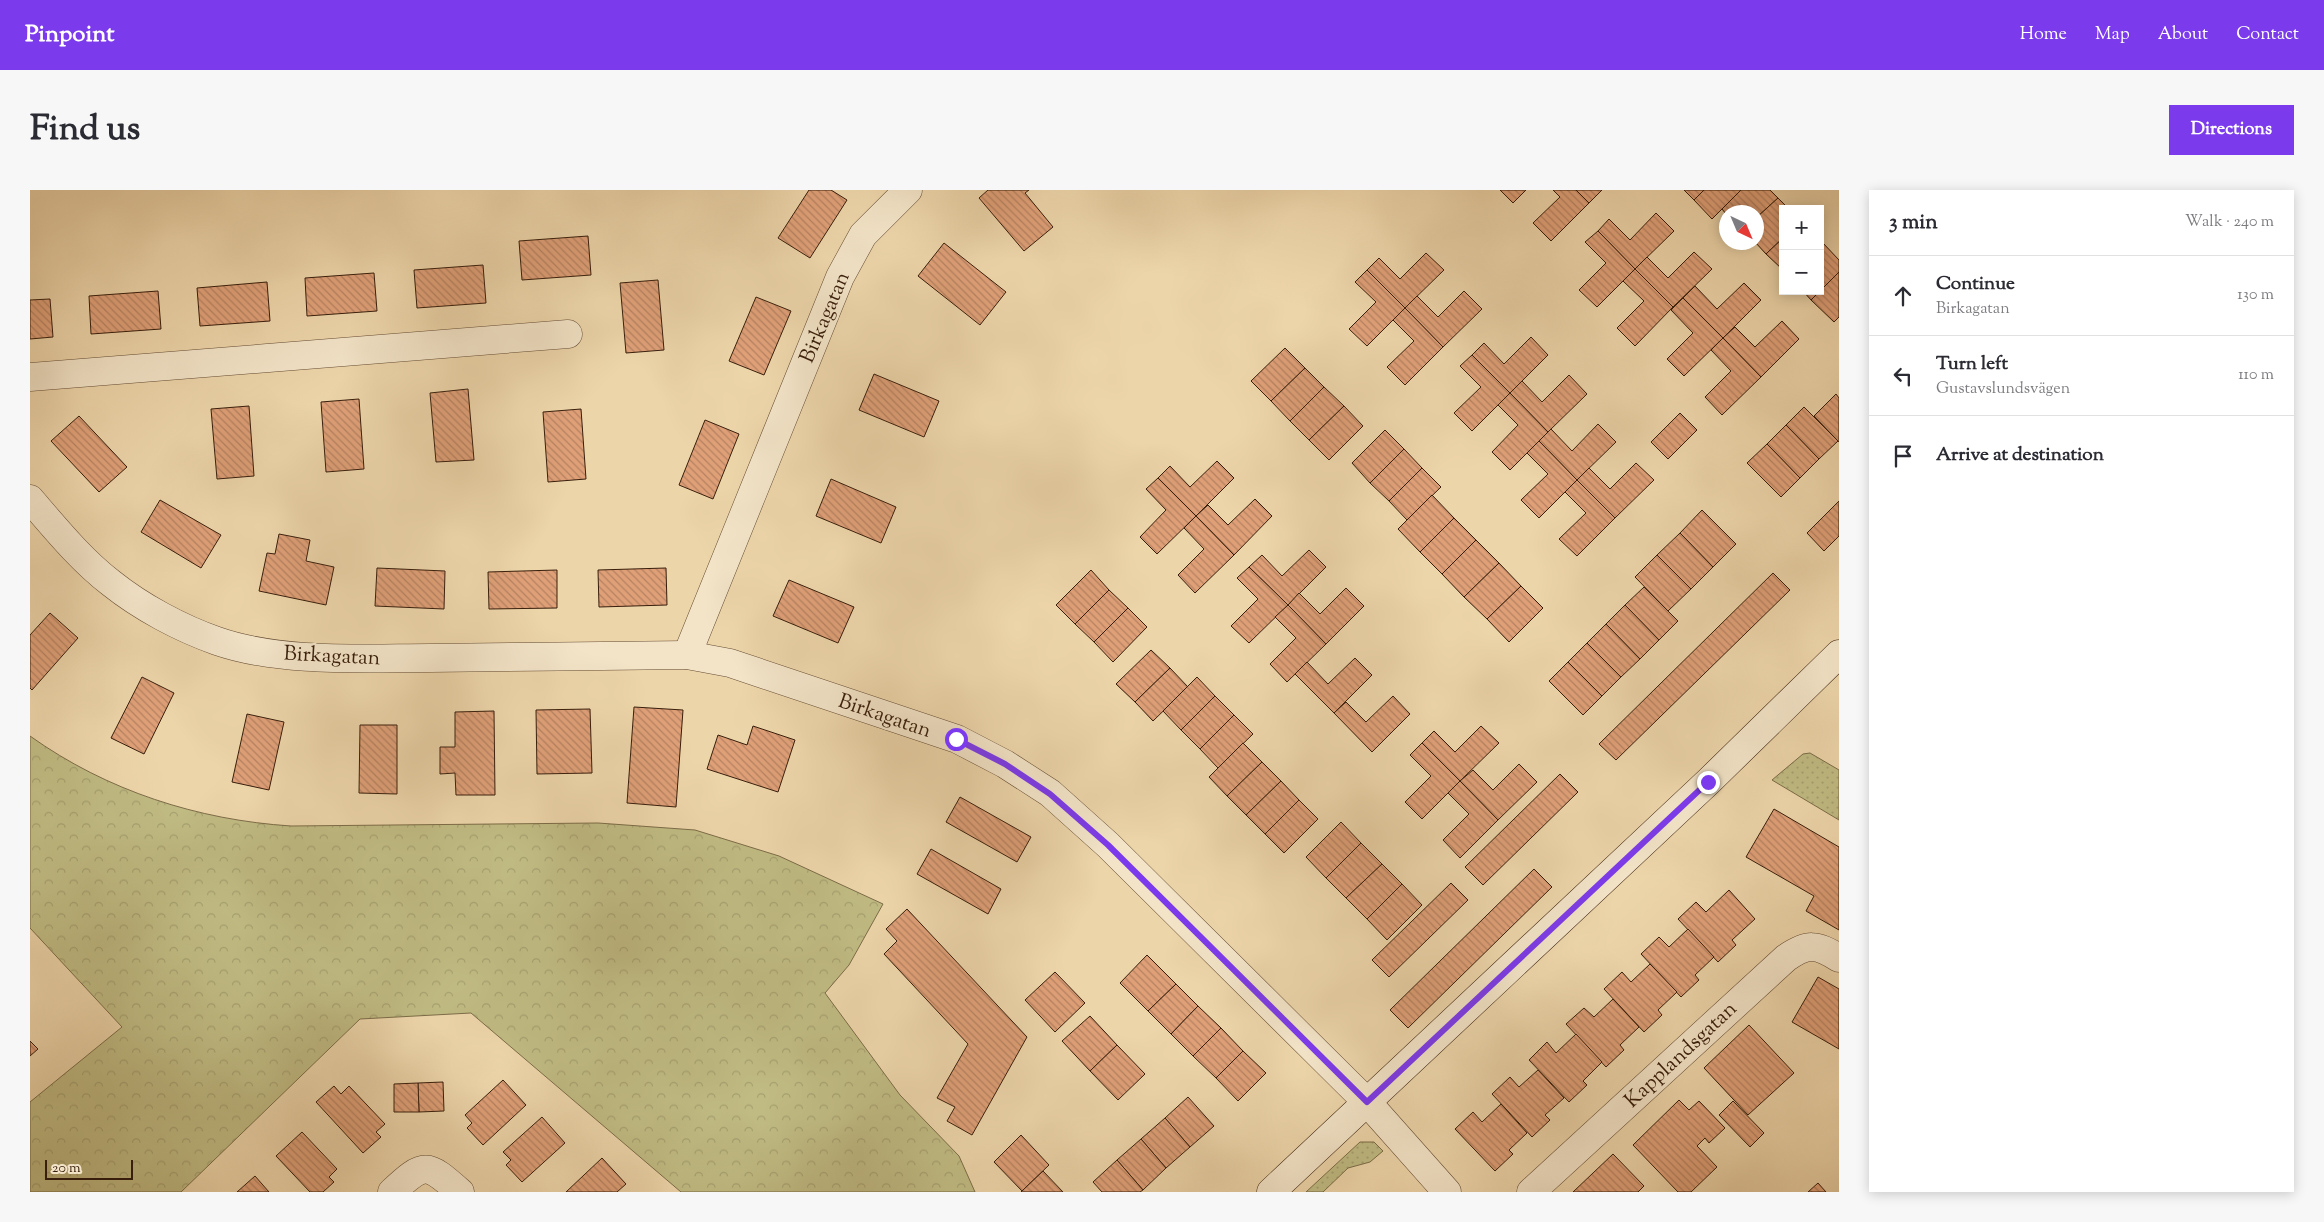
<!DOCTYPE html>
<html lang="en">
<head>
<meta charset="utf-8">
<style>
  :root { --surface:#fff; --page:#f7f7f7; --text:#2b2b33; --muted:#7c7c81; --line:#e1e1e2; --accent:#7c3aed }
  body { margin:0; font-family:"Sorts Mill Goudy",serif; background:var(--page); color:var(--text) }
  .controls { position:absolute; right:15px; top:15px; display:grid; overflow:hidden; border-radius:0px; box-shadow:0 2px 12px #0003 }
  .controls button { width:45px; height:45px; display:grid; place-items:center; padding:0; border:0; border-bottom:1px solid var(--line); background:var(--surface); color:var(--text); font:25px sans-serif }
  .compass { position:absolute; left:1689px; top:15px; width:45px; height:45px; border-radius:50%; background:var(--surface); box-shadow:0 2px 12px #0003; rotate:136deg }
  .scale { position:absolute; left:15px; bottom:12px; width:88px; box-sizing:border-box; padding-left:5px; border:2px solid #381e0b; border-top:0; font-size:14px; line-height:18px; white-space:nowrap; color:#381e0b; -webkit-text-stroke:4px #f3e4c8; paint-order:stroke }
  .stop { position:absolute; width:15px; height:15px; margin:-11px; border:4px solid #7c3aed; border-radius:50%; background:#fff }
  .stop.end { background:#7c3aed; border-color:#fff; box-shadow:0 1px 5px #0008 }
  .list { margin:0; padding:0; list-style:none }
  h2 { display:flex; justify-content:space-between; align-items:center; height:65px; margin:0; padding:0 20px; font-size:21px }
  h2 small { font-size:16px; font-weight:400; color:var(--muted) }
  .list li { display:grid; grid-template-columns:32px 1fr auto; gap:15px; align-items:center; box-sizing:border-box; height:80px; padding:0 20px; border-top:1px solid var(--line) }
  .list b { display:block; font-size:19px; white-space:nowrap }
  .list p { margin:0; font-size:16px; white-space:nowrap; color:var(--muted) }
  .list em { font-size:16px; font-style:normal; color:var(--muted) }
  .icon { flex:none; width:28px; height:28px; fill:none; stroke:currentColor; stroke-width:2; stroke-linecap:round; stroke-linejoin:round }
  .map { position:relative; flex:none; width:1809px; height:1002px; overflow:hidden; border-radius:0px }
  header { display:flex; align-items:center; gap:30px; box-sizing:border-box; height:70px; padding:0 25px; background:var(--accent); color:#fff }
  header strong { font-size:24px }
  nav { display:flex; gap:28px; margin-inline-start:auto; font-size:18px }
  .intro { display:flex; align-items:center; justify-content:space-between; box-sizing:border-box; height:120px; padding:0 30px }
  h1 { margin:0; font-size:35px }
  .button { padding:12px 22px; border-radius:0px; background:var(--accent); color:#fff; font-size:18px; font-weight:700 }
  main { display:flex; gap:30px; padding:0 30px }
  aside { flex:1; background:var(--surface); border-radius:0px; box-shadow:0 2px 12px #0003 }
  .map>svg:first-child { display:block }
  .grass { fill:url(#grass-dots); stroke:#7c6c47 }
  .forest { fill:url(#forest-crowns); stroke:#7c6c47 }
  .building { fill:url(#building-back-hatch); stroke:#381e0b }
  .lines { fill:none; stroke-linecap:round; stroke-linejoin:round }
  .street-casing { stroke:#654c33; stroke-width:29 }
  .secondary-casing { stroke:#381e0b; stroke-width:29 }
  .street { stroke:#f3e4c8; stroke-width:28 }
  .secondary { stroke:#f3e4c8; stroke-width:28 }
  .route { stroke:#7c3aed; stroke-width:6 }
  .labels { text-anchor:middle; stroke-width:4.5; stroke-linejoin:round; paint-order:stroke }
  .street-label { font-size:21px; fill:#381e0b; stroke:#f3e4c8 }
</style>
</head>
<body>
<header>
<strong>Pinpoint</strong>
<nav><a>Home</a><a>Map</a><a>About</a><a>Contact</a></nav>
</header>
<div class="intro"><h1>Find us</h1><a class="button">Directions</a></div>
<main>
<div class="map">
<svg width="1809" height="1002" viewBox="0 0 1809 1002">
  <defs>
    <pattern id="grass-dots" width="8" height="8" patternUnits="userSpaceOnUse" patternTransform="scale(1.25)"><rect width="8" height="8" fill="#c0bb83"/><path d="M2 2h.1M6 6h.1" fill="none" stroke="#a6a070" stroke-width="1.8" stroke-linecap="round"/></pattern>
    <pattern id="forest-crowns" width="20" height="18" patternUnits="userSpaceOnUse" patternTransform="scale(1.25)"><rect width="20" height="18" fill="#c0bb83"/><path d="M2 6a3 3 0 1 1 6 0M12 15a3 3 0 1 1 6 0" fill="none" stroke="#a6a070"/></pattern>
    <pattern id="building-back-hatch" width="6" height="6" patternUnits="userSpaceOnUse" patternTransform="scale(1.25)"><rect width="6" height="6" fill="#dfa078"/><path d="M-1 5l2 2M0 0l6 6M5-1l2 2" fill="none" stroke="#b68261"/></pattern>
  </defs>
  <rect width="100%" height="100%" fill="#edd5aa"/>
  <filter id="stains"><feTurbulence type="fractalNoise" baseFrequency=".004" numOctaves="4"/><feColorMatrix values="0 0 0 0 .2 0 0 0 0 .09 0 0 0 0 .02 0 0 0 .5 -.17"/></filter>
  <radialGradient id="worn" r=".72"><stop offset=".6" stop-color="#630" stop-opacity="0"/><stop offset="1" stop-color="#630" stop-opacity=".3"/></radialGradient>
  <!-- grass -->
  <g class="grass">
    <path d="M1780,563L1809,580V630L1742,590L1773,564Z"/>
    <path d="M1330,952H1344L1353,961L1340,972L1318,978L1293,1002H1276Z"/>
  </g>
  <!-- forest -->
  <path class="forest" d="M0,546C77,601 168,630 261,636L568,633L665,640L749,666L853,714L819,775L795,803L870,905L929,966L945,1002H651L441,823L330,829L151,1002H0V912L92,837L0,738Z"/>
  <!-- building -->
  <g class="building">
    <path d="M779,0H801L817,10L780,68L748,48Z"/>
    <path d="M958,0H999L995,3L1023,37L994,61L949,8Z"/>
    <path d="M1470,0H1496L1483,13Z"/>
    <path d="M1523,0H1546L1559,13L1521,51L1503,33L1530,7Z"/>
    <path d="M1546,0H1572L1559,13Z"/>
    <path d="M1654,0H1674L1664,10Z"/>
    <path d="M1674,0H1711L1682,29L1664,10Z"/>
    <path d="M1711,0H1740L1748,8L1726,28V22L1696,24L1692,19Z"/>
    <path d="M1748,8L1759,19H1753V48L1736,64L1725,52L1726,28Z"/>
    <path d="M1626,23L1644,41L1605,79L1568,41L1579,29L1600,50Z"/>
    <path d="M1568,41L1605,79L1567,117L1549,100L1576,73L1555,52Z"/>
    <path d="M558,46L561,85L492,90L489,51Z"/>
    <path d="M1753,48V80L1736,64Z"/>
    <path d="M914,53L976,102L950,135L888,86Z"/>
    <path d="M1793,53L1809,70V82L1790,101V56Z"/>
    <path d="M1664,62L1682,79L1643,117L1605,79L1617,67L1638,88Z"/>
    <path d="M1396,63L1414,80L1375,118L1337,80L1349,68L1370,89Z"/>
    <path d="M453,75L456,113L387,118L384,80Z"/>
    <path d="M1605,79L1643,117L1605,156L1587,138L1614,111L1593,91Z"/>
    <path d="M1337,80L1375,118L1337,156L1319,139L1346,112L1325,92Z"/>
    <path d="M1809,82V127L1804,132L1781,110Z"/>
    <path d="M344,83L347,121L277,126L275,88Z"/>
    <path d="M628,90L634,160L596,163L590,93Z"/>
    <path d="M237,92L240,131L170,136L167,98Z"/>
    <path d="M1714,93L1731,110L1693,148L1653,108L1665,96L1687,119Z"/>
    <path d="M128,101L131,139L61,144L59,106Z"/>
    <path d="M1434,101L1452,119L1413,157L1375,118L1387,106L1408,127Z"/>
    <path d="M1773,101H1790L1781,110Z"/>
    <path d="M726,107L761,121L734,185L699,171Z"/>
    <path d="M1653,108L1693,148L1654,186L1637,169L1663,143L1641,120Z"/>
    <path d="M20,109L23,147L0,149V110Z"/>
    <path d="M1375,118L1413,157L1375,195L1357,177L1384,151L1363,130Z"/>
    <path d="M1752,131L1769,149L1731,187L1693,148L1705,137L1725,157Z"/>
    <path d="M1501,147L1518,165L1480,203L1442,165L1454,153L1474,174Z"/>
    <path d="M1693,148L1731,187L1692,225L1675,207L1701,181L1681,160Z"/>
    <path d="M1255,158L1275,178L1241,211L1221,191Z"/>
    <path d="M1442,165L1480,203L1442,241L1424,223L1451,197L1430,176Z"/>
    <path d="M1275,178L1294,197L1260,231L1241,211Z"/>
    <path d="M844,184L909,211L894,247L829,220Z"/>
    <path d="M1539,185L1557,204L1518,242L1480,203L1492,191L1512,212Z"/>
    <path d="M1294,197L1314,216L1279,250L1260,231Z"/>
    <path d="M438,199L444,270L406,272L400,203Z"/>
    <path d="M1480,203L1518,242L1480,280L1462,262L1488,235L1468,215Z"/>
    <path d="M1806,204L1809,208V252L1784,226Z"/>
    <path d="M329,209L334,279L296,282L291,212Z"/>
    <path d="M219,216L224,286L187,289L181,219Z"/>
    <path d="M1314,216L1333,236L1299,270L1279,250Z"/>
    <path d="M1774,217L1808,251L1789,269L1756,235Z"/>
    <path d="M551,219L556,289L518,292L513,222Z"/>
    <path d="M1650,223L1667,240L1638,269L1621,252Z"/>
    <path d="M49,226L97,277L69,302L21,251Z"/>
    <path d="M675,230L709,244L683,309L649,295Z"/>
    <path d="M1568,234L1586,252L1547,290L1509,251L1521,239L1542,261Z"/>
    <path d="M1756,235L1789,269L1770,288L1737,254Z"/>
    <path d="M1355,240L1374,259L1340,293L1322,273Z"/>
    <path d="M1509,251L1547,290L1509,328L1491,310L1518,284L1497,263Z"/>
    <path d="M1737,254L1770,288L1751,307L1717,273Z"/>
    <path d="M1374,259L1392,278L1359,311L1340,293Z"/>
    <path d="M1187,271L1204,288L1166,326L1128,288L1140,276L1160,297Z"/>
    <path d="M1606,273L1624,290L1585,328L1547,290L1559,278L1580,299Z"/>
    <path d="M1392,278L1411,297L1377,330L1359,311Z"/>
    <path d="M1128,288L1166,326L1127,364L1110,347L1136,320L1116,299Z"/>
    <path d="M801,289L866,317L851,353L786,326Z"/>
    <path d="M1547,290L1585,328L1547,366L1529,349L1556,323L1535,302Z"/>
    <path d="M1402,305L1424,328L1390,362L1368,339Z"/>
    <path d="M1225,309L1242,326L1204,365L1166,326L1178,315L1198,335Z"/>
    <path d="M130,310L191,345L171,378L111,342Z"/>
    <path d="M1809,311V346L1794,361L1777,343Z"/>
    <path d="M1672,320L1706,354L1683,377L1650,343Z"/>
    <path d="M1166,326L1204,365L1165,403L1148,385L1174,359L1154,338Z"/>
    <path d="M1424,328L1446,350L1412,384L1390,362Z"/>
    <path d="M1650,343L1683,377L1661,399L1627,365Z"/>
    <path d="M249,344L280,350L276,371L304,377L296,415L229,401L237,363L245,364Z"/>
    <path d="M1446,350L1469,373L1434,407L1412,384Z"/>
    <path d="M1279,360L1296,377L1258,415L1219,377L1232,365L1252,386Z"/>
    <path d="M1627,365L1661,399L1638,421L1605,387Z"/>
    <path d="M1469,373L1491,396L1457,429L1434,407Z"/>
    <path d="M1219,377L1258,415L1219,453L1201,436L1228,409L1207,388Z"/>
    <path d="M347,378L415,381L414,419L345,416Z"/>
    <path d="M636,378L637,415L569,417L568,380Z"/>
    <path d="M527,380V418L459,419L458,382Z"/>
    <path d="M1061,380L1079,400L1045,434L1026,415Z"/>
    <path d="M1743,383L1760,400L1586,570L1569,554Z"/>
    <path d="M759,390L824,417L808,453L743,426Z"/>
    <path d="M1491,396L1513,418L1479,452L1457,429Z"/>
    <path d="M1614,397L1648,431L1629,450L1595,415Z"/>
    <path d="M1316,398L1334,416L1296,454L1258,415L1269,403L1290,424Z"/>
    <path d="M1079,400L1098,418L1064,452L1045,434Z"/>
    <path d="M1258,415L1296,454L1257,492L1240,474L1266,448L1245,427Z"/>
    <path d="M1595,415L1629,450L1610,469L1576,434Z"/>
    <path d="M1098,418L1117,437L1083,472L1064,452Z"/>
    <path d="M20,423L48,448L2,500L0,498V445Z"/>
    <path d="M1576,434L1610,469L1591,487L1557,453Z"/>
    <path d="M1557,453L1591,487L1572,506L1538,472Z"/>
    <path d="M1121,460L1140,478L1105,512L1086,494Z"/>
    <path d="M1325,468L1342,485L1304,523L1265,484L1277,472L1298,494Z"/>
    <path d="M1538,472L1572,506L1553,525L1519,491Z"/>
    <path d="M1140,478L1158,497L1123,531L1105,512Z"/>
    <path d="M112,487L144,503L114,564L81,548Z"/>
    <path d="M1167,487L1185,506L1151,540L1133,521Z"/>
    <path d="M1185,506L1204,525L1170,559L1151,540Z"/>
    <path d="M1363,506L1380,524L1342,562L1304,523L1316,512L1336,532Z"/>
    <path d="M604,517L653,520L646,617L597,613Z"/>
    <path d="M560,519L562,583L507,584L506,520Z"/>
    <path d="M464,521L465,605H426L425,583L410,584V557H425V522Z"/>
    <path d="M217,524L254,532L239,600L202,592Z"/>
    <path d="M1204,525L1223,544L1188,578L1170,559Z"/>
    <path d="M330,535H367V604L329,603Z"/>
    <path d="M723,536L765,550L748,602L677,579L688,545L717,555Z"/>
    <path d="M1451,536L1469,553L1430,591L1392,553L1404,541L1425,562Z"/>
    <path d="M1213,553L1232,572L1197,606L1179,587Z"/>
    <path d="M1392,553L1430,591L1392,629L1375,612L1401,586L1380,565Z"/>
    <path d="M1232,572L1251,591L1216,625L1197,606Z"/>
    <path d="M1489,574L1507,592L1468,630L1430,591L1443,580L1463,600Z"/>
    <path d="M1530,584L1548,602L1453,695L1435,677Z"/>
    <path d="M1251,591L1269,610L1235,644L1216,625Z"/>
    <path d="M1430,591L1468,630L1430,668L1413,650L1439,624L1418,603Z"/>
    <path d="M930,607L1001,647L987,672L916,632Z"/>
    <path d="M1269,610L1288,629L1254,663L1235,644Z"/>
    <path d="M1744,619L1809,657V740L1776,721L1784,706L1716,667Z"/>
    <path d="M1311,632L1331,653L1296,688L1276,667Z"/>
    <path d="M1331,653L1352,674L1316,708L1296,688Z"/>
    <path d="M901,659L971,699L958,724L887,684Z"/>
    <path d="M1352,674L1372,694L1337,729L1316,708Z"/>
    <path d="M1504,679L1522,697L1378,838L1360,820Z"/>
    <path d="M1421,693L1438,710L1359,787L1342,770Z"/>
    <path d="M1372,694L1392,715L1357,750L1337,729Z"/>
    <path d="M1699,700L1725,729L1702,750L1706,755L1688,772L1648,729L1666,712L1676,722Z"/>
    <path d="M877,719L997,847L942,945L917,931L925,917L907,908L938,854L854,764L867,751L856,739Z"/>
    <path d="M1658,739L1684,767L1665,785L1669,790L1651,807L1611,764L1629,747L1639,757Z"/>
    <path d="M1117,765L1146,794L1118,821L1090,793Z"/>
    <path d="M1620,774L1647,802L1628,820L1632,825L1614,842L1574,799L1592,782L1601,792Z"/>
    <path d="M1025,782L1055,813L1025,842L995,810Z"/>
    <path d="M1788,787L1809,799V859L1762,832Z"/>
    <path d="M1146,794L1168,816L1141,844L1118,821Z"/>
    <path d="M1583,809L1609,837L1590,855L1594,860L1576,877L1536,834L1554,818L1564,827Z"/>
    <path d="M1168,816L1191,838L1163,866L1141,844Z"/>
    <path d="M1060,826L1087,855L1060,881L1032,851Z"/>
    <path d="M1719,835L1764,883L1718,925L1674,878Z"/>
    <path d="M1191,838L1213,861L1186,888L1163,866Z"/>
    <path d="M1546,844L1572,872L1553,891L1557,895L1539,912L1499,870L1517,852L1526,863Z"/>
    <path d="M0,851L8,859L0,866Z"/>
    <path d="M1087,855L1115,884L1088,910L1060,881Z"/>
    <path d="M1213,861L1236,883L1208,911L1186,888Z"/>
    <path d="M1508,880L1534,908L1515,925L1520,930L1502,947L1462,904L1480,887L1489,897Z"/>
    <path d="M473,890L496,915L453,955L437,938L442,933L435,925Z"/>
    <path d="M413,892L414,921L389,922L388,893Z"/>
    <path d="M388,893L389,922H364V894Z"/>
    <path d="M304,896L311,904L319,896L355,934L346,942L351,947L333,963L286,912Z"/>
    <path d="M1158,907L1184,936L1160,957L1135,928Z"/>
    <path d="M1649,910L1659,920L1669,911L1695,938L1679,953L1675,948L1667,956L1687,977L1661,1002H1648L1603,955Z"/>
    <path d="M1703,911L1734,943L1720,957L1689,925Z"/>
    <path d="M1471,914L1497,943L1479,960L1483,964L1465,981L1425,939L1443,922L1452,932Z"/>
    <path d="M512,927L535,953L492,992L476,975L481,970L473,962Z"/>
    <path d="M1135,928L1160,957L1136,978L1111,949Z"/>
    <path d="M272,942L307,979L299,987L304,992L293,1002H280L246,966Z"/>
    <path d="M991,945L1019,975L992,1001L964,972Z"/>
    <path d="M1111,949L1136,978L1113,1000L1087,970Z"/>
    <path d="M1583,964L1614,996L1608,1002H1543Z"/>
    <path d="M572,968L596,994L587,1002H536Z"/>
    <path d="M1087,970L1113,1000L1110,1002H1072L1063,992Z"/>
    <path d="M1013,981L1033,1002H991L992,1001Z"/>
    <path d="M225,986L239,1002H207Z"/>
    <path d="M1788,993L1796,1002H1778Z"/>
  </g>
  <g class="lines">
    <!-- street casing -->
    <g class="street-casing">
      <g id="street">
        <path d="M0,187L538,144"/>
        <path d="M0,309C25,338 51,370 81,393C111,417 150,438 187,451C250,473 334,468 400,468C486,467 571,466 657,465L700,473L927,549L975,574L1020,603L1078,655L1337,912L1417,1002"/>
        <path d="M657,465L810,87L833,45L878,0"/>
        <path d="M362,1002C395,971 397,973 430,1002"/>
        <path d="M1501,1002L1756,768C1778,753 1786,754 1809,768"/>
      </g>
    </g>
    <!-- secondary casing -->
    <g class="secondary-casing">
      <path id="secondary" d="M1241,1002L1679,591L1809,464"/>
    </g>
    <!-- street -->
    <use href="#street" class="street"/>
    <!-- secondary -->
    <use href="#secondary" class="secondary"/>
  </g>
  <g class="lines">
    <!-- route -->
    <path class="route" d="M926,549L975,574L1020,604L1078,655L1337,912L1678,592"/>
  </g>
  <g class="labels">
    <!-- street labels -->
    <g class="street-label">
      <text transform="translate(794 127) rotate(-67)" y="7">Birkagatan</text>
      <text transform="translate(302 465) rotate(3)" y="7">Birkagatan</text>
      <text transform="translate(855 525) rotate(19)" y="7">Birkagatan</text>
      <text transform="translate(1650 864) rotate(-43)" y="7">Kapplandsgatan</text>
    </g>
  </g>
  <rect width="100%" height="100%" filter="url(#stains)"/>
  <rect width="100%" height="100%" fill="url(#worn)"/>
</svg>
<div class="controls">
<button>+</button>
<button>−</button>
</div>
<svg class="compass" viewBox="-18 -18 36 36"><path d="M0-13l5 13h-10z" fill="#e53935"/><path d="M0 13l5-13h-10z" fill="#7c7c81"/></svg>
<div class="scale">20 m</div>
<div class="stop" style="left:926px;top:549px"></div>
<div class="stop end" style="left:1678px;top:592px"></div>
</div>
<aside>
<h2>3 min<small>Walk · 240 m</small></h2>
<ul class="list">
<li><svg class="icon" aria-label="ahead" viewBox="0 0 24 24"><path d="M12 20V5M6 11l6-6 6 6"/></svg><div><b>Continue</b><p>Birkagatan</p></div><em>130 m</em></li>
<li><svg class="icon" aria-label="left" viewBox="0 0 24 24"><path d="M17 20v-9H6M10 6l-5 5 5 5"/></svg><div><b>Turn left</b><p>Gustavslundsvägen</p></div><em>110 m</em></li>
<li><svg class="icon" aria-label="arrive" viewBox="0 0 24 24"><path d="M6 21V4h12l-3 4 3 4H6"/></svg><div><b>Arrive at destination</b></div></li>
</ul>
</aside>
</main>
</body>
</html>
